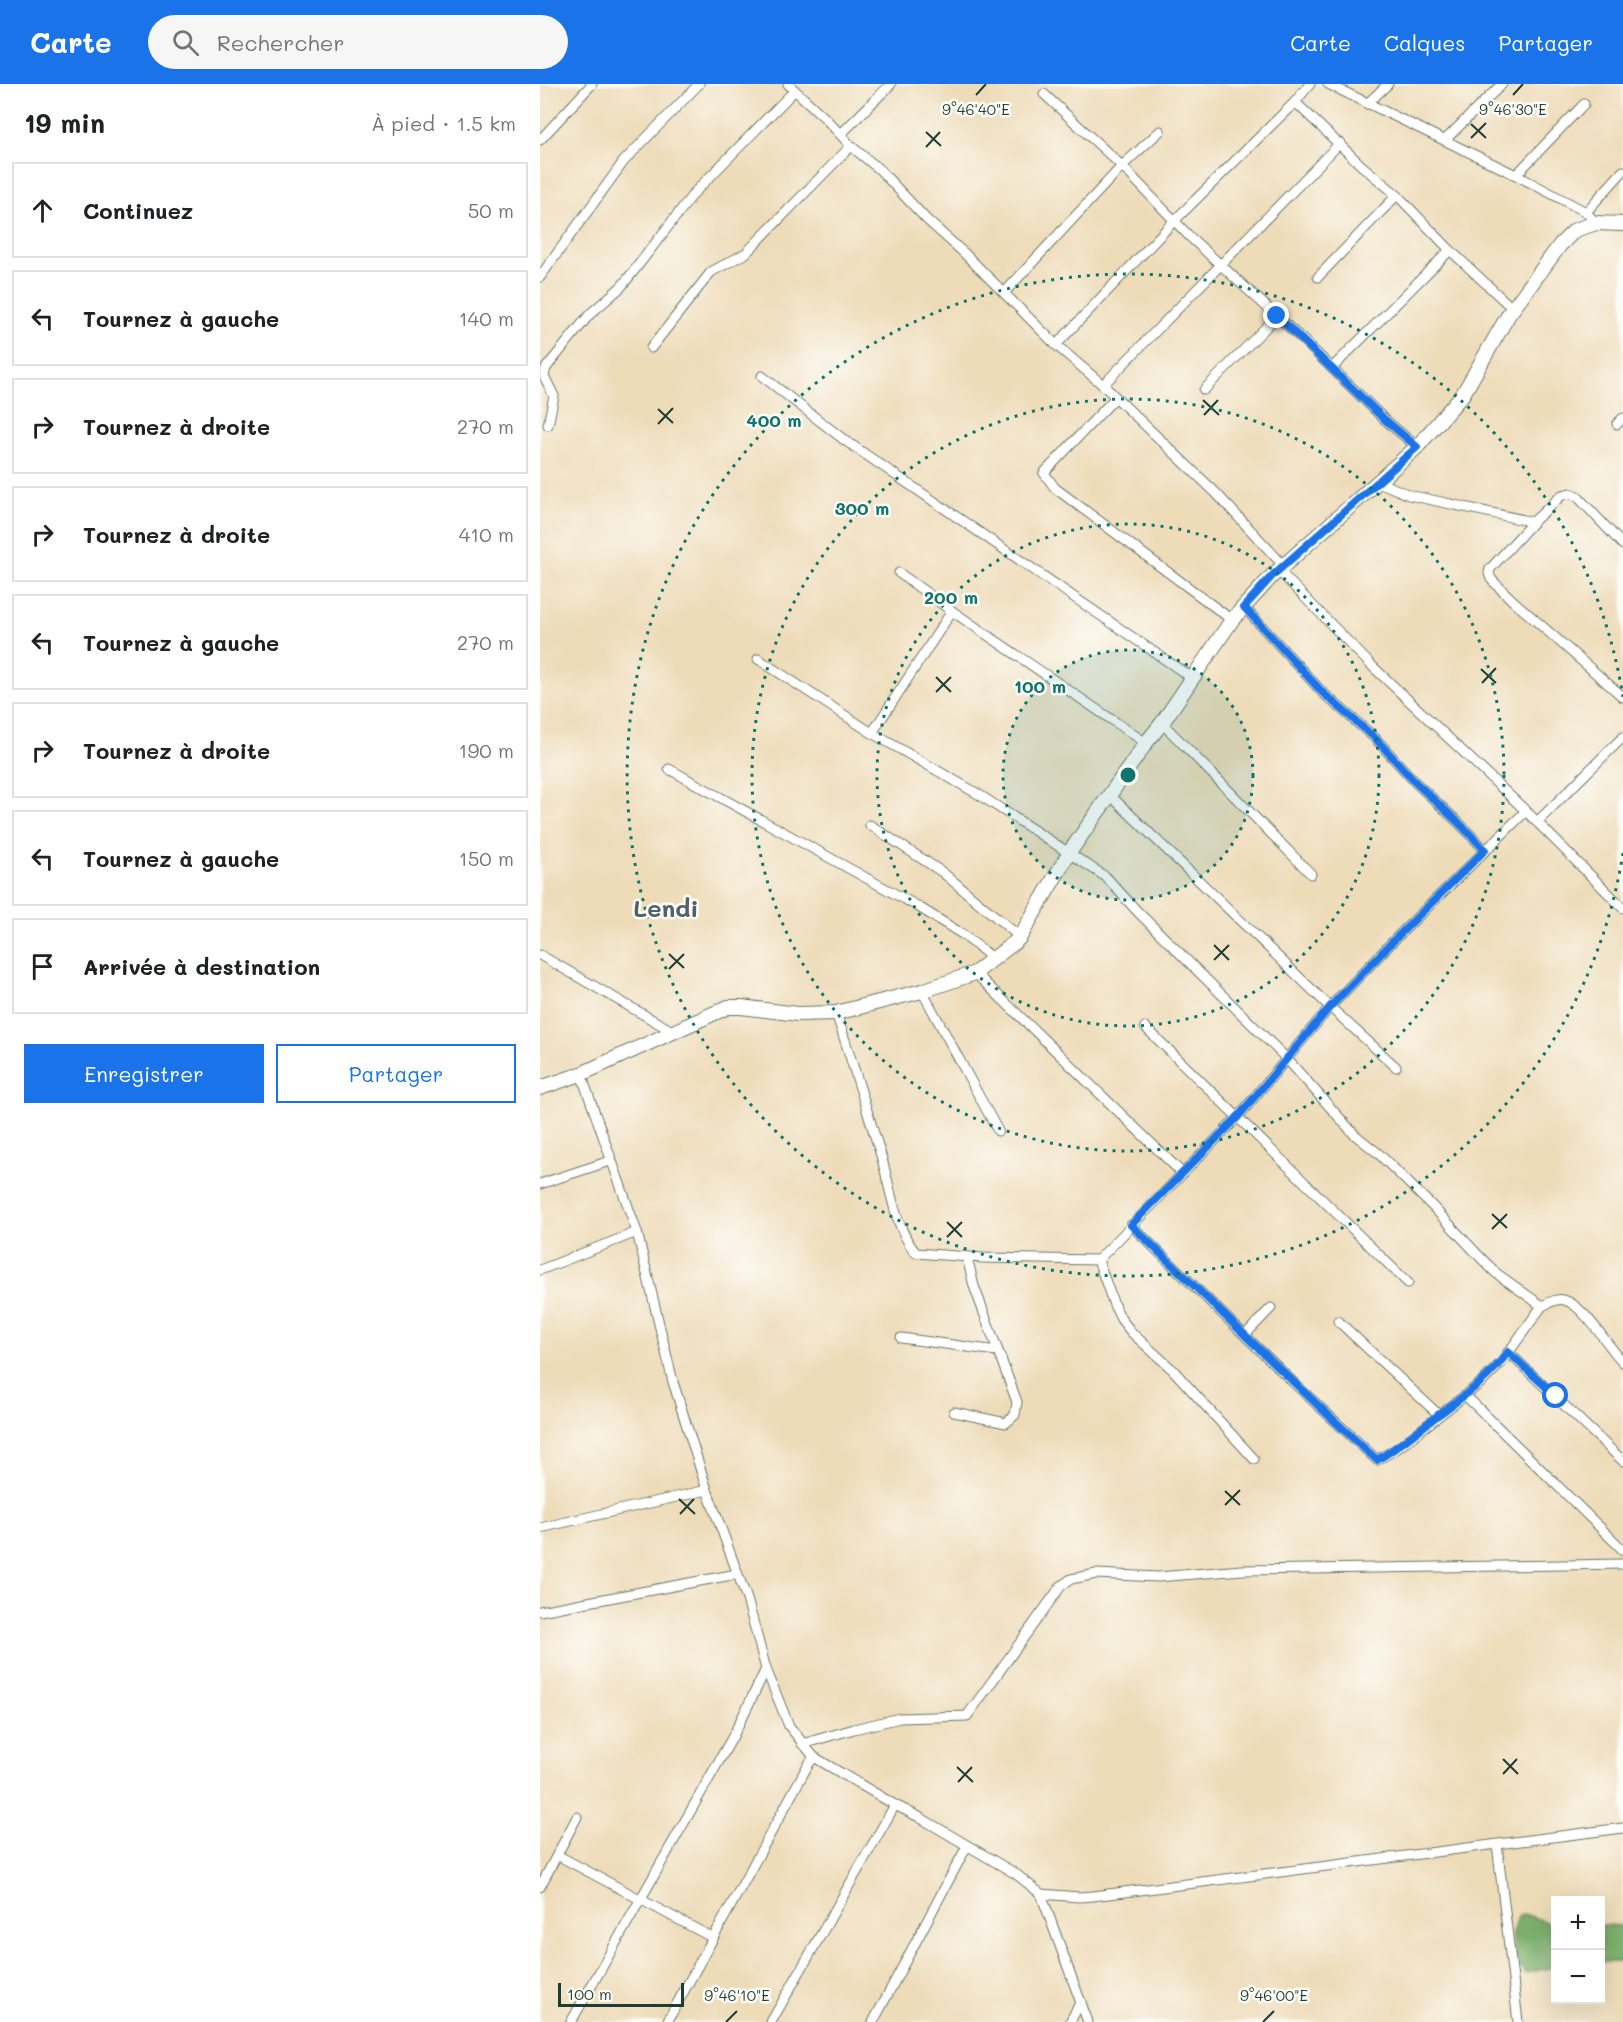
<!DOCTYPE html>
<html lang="fr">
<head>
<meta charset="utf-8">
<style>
  :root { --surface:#fff; --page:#f6f6f6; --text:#202124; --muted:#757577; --line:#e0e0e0; --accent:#1a73e8 }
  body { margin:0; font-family:Mali,sans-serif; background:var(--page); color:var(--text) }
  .controls { position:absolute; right:18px; bottom:18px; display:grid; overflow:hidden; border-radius:0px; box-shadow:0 6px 24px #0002 }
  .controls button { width:54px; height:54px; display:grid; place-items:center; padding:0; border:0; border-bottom:2px solid var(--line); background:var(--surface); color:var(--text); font:30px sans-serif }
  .scale { position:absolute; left:18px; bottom:15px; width:126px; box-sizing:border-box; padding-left:6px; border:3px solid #1f3d34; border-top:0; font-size:16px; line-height:21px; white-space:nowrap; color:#1f3d34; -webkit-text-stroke:4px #fdfcf7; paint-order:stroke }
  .stop { position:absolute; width:18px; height:18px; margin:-14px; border:4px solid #1a73e8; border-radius:50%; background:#fff }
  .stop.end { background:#1a73e8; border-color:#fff; box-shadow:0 2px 6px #0008 }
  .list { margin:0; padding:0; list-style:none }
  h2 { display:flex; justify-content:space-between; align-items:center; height:78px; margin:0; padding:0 24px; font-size:26px }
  h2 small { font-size:20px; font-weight:400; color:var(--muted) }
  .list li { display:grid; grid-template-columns:39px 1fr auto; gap:18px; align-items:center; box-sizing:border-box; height:96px; margin:0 12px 12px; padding:0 12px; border:2px solid var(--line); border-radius:0px }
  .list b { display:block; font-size:22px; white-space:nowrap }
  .list em { font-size:20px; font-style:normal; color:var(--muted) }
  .actions { display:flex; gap:12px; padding:18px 24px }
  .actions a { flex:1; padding:14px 0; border:2px solid var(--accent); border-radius:0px; text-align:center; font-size:21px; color:var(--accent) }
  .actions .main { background:var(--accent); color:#fff }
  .icon { flex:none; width:33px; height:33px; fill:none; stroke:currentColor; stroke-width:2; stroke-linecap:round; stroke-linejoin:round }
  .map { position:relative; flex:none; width:1083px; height:1938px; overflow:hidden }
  header { display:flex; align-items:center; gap:36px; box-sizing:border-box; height:84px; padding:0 30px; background:var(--accent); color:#fff }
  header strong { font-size:28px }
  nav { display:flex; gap:33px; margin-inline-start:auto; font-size:21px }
  .search { width:420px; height:54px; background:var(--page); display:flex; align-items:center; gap:15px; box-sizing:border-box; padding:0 21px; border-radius:33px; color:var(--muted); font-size:22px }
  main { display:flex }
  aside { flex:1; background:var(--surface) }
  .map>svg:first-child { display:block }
  .forest { fill:#7baf6b; stroke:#4d7650; stroke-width:1.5 }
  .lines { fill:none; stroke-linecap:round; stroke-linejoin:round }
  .street-casing { stroke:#677563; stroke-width:11 }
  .secondary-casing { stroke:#677563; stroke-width:16 }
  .street { stroke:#fff; stroke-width:9 }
  .secondary { stroke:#fff; stroke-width:14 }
  .route { stroke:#1a73e8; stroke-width:8 }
  .ticks { fill:none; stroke:#1f3d34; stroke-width:2 }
  .ring { fill:none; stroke:#0f766e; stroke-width:3; stroke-dasharray:3 6 }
  .labels { text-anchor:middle; stroke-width:5; stroke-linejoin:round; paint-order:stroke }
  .quarter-label { font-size:24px; font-weight:bold; fill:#51626b; stroke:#fdfcf7 }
  .ticks-label { font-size:15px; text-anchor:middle; fill:#1f3d34; stroke:#fdfcf7; stroke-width:5; stroke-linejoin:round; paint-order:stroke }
  .centre { fill:#0f766e; stroke:#fdfcf7; stroke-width:3 }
  .ring-label { font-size:18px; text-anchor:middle; font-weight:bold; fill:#0f766e; stroke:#fdfcf7; stroke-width:5; stroke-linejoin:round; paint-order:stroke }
</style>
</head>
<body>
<header>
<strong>Carte</strong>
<div class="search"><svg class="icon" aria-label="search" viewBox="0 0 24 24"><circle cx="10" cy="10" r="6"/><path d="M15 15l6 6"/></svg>Rechercher</div>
<nav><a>Carte</a><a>Calques</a><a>Partager</a></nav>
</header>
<main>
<aside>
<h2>19 min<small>À pied · 1.5 km</small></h2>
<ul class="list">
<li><svg class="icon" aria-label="ahead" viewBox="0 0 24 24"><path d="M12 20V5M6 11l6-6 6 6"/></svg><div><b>Continuez</b></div><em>50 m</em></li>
<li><svg class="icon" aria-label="left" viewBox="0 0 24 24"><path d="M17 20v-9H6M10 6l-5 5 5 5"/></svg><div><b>Tournez à gauche</b></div><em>140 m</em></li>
<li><svg class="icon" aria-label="right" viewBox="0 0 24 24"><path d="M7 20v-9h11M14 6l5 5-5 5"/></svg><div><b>Tournez à droite</b></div><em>270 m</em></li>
<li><svg class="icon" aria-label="right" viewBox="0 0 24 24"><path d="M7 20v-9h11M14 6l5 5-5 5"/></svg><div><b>Tournez à droite</b></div><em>410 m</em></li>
<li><svg class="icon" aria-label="left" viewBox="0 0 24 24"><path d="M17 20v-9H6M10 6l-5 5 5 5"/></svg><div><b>Tournez à gauche</b></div><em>270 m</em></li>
<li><svg class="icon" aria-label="right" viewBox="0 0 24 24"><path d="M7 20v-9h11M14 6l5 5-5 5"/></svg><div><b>Tournez à droite</b></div><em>190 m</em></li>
<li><svg class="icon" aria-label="left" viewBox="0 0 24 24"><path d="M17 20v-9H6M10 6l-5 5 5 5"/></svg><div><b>Tournez à gauche</b></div><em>150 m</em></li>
<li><svg class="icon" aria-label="arrive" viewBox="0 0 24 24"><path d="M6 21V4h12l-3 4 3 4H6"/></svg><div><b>Arrivée à destination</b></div></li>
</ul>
<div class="actions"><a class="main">Enregistrer</a><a>Partager</a></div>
</aside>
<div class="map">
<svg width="1083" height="1938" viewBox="0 0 1083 1938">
  <rect width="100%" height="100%" fill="#fdfcf7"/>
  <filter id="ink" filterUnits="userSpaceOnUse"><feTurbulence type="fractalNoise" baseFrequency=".0167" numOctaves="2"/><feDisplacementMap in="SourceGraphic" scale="12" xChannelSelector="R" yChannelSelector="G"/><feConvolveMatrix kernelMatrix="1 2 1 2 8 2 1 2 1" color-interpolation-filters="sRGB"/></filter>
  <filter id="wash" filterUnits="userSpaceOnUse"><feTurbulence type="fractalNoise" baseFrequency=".008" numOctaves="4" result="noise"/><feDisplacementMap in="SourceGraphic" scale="24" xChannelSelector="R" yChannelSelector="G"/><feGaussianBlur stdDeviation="1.35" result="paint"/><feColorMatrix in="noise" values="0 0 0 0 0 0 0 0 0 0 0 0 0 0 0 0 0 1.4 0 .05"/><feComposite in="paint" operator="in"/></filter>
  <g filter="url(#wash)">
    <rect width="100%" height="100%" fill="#eedcb9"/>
    <!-- forest -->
    <g class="forest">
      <path d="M984,1830L1015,1841V1883L985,1889C973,1873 968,1848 979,1831Z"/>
      <path d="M1061,1841L1083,1842V1878H1061Z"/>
    </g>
  </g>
  <g filter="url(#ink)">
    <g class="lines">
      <!-- street casing -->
      <g class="street-casing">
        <g id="street">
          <path d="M248,0L285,34L311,62L340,86L387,136L424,169L516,261L563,301L676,409L744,482"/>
          <path d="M770,0L755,18L822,82L857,111L910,166L973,225"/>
          <path d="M788,0L976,91L1046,128L1056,139"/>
          <path d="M504,10L582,82L650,153L762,255L843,334L877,363"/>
          <path d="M827,20L848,0"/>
          <path d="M301,50L351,0"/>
          <path d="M0,56L52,0"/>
          <path d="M905,56L962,0"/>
          <path d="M976,91L1044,20"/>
          <path d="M1046,128L1083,87"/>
          <path d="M0,193L84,77L159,0"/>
          <path d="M778,193L857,111"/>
          <path d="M464,209L582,82L620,47"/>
          <path d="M516,261L634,137L755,18"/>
          <path d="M111,264L171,188L206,169L311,62"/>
          <path d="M792,284L910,166"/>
          <path d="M222,292L303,355L652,594"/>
          <path d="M563,301L800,59"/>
          <path d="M664,306L737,232"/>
          <path d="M575,314L504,389L515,404L692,536"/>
          <path d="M1077,340L1083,334"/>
          <path d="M8,341L14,312L4,292L6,284L50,230L81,203L93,188L154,109L254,7"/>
          <path d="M839,398L869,411L993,438"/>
          <path d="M1083,461L1037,412L1030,409L1022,411L993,438L950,485L949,489L951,495L971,515L1083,613"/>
          <path d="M739,487L830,580L986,727L1083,824"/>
          <path d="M359,489L412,527L606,659"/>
          <path d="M704,523L783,609L835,654L875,698L920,740L945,766"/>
          <path d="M218,575L332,649L438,710L566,793L597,827L746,974L814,1050L839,1070L894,1124L940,1173L956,1189L1002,1222C1009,1219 1017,1214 1024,1216C1044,1221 1068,1263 1083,1278"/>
          <path d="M622,639L771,790"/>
          <path d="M332,649L412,527"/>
          <path d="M129,685L377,822L422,850L454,875"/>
          <path d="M570,711L790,923L856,983"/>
          <path d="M997,738L1083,653"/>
          <path d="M330,741L402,788L480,853"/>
          <path d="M0,871L132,947"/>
          <path d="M435,889L642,1089"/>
          <path d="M382,907L458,1047"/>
          <path d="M296,929C311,974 325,1020 339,1065C350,1098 353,1142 376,1169L443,1174L558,1176L697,1034L790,923L859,851L986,727"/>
          <path d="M605,943L868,1199"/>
          <path d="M41,990L97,1148L133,1298L167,1406L207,1515L226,1585L249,1642L274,1673L284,1679L355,1721L379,1733L476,1790L501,1810L539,1813L553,1812L1083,1744"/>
          <path d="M0,1100L70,1077"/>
          <path d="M591,1141L755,1300L837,1376L858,1364L942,1298L961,1279L1002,1222"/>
          <path d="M558,1176L574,1221L581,1235L592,1249L633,1286L714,1375"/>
          <path d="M0,1186L97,1148"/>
          <path d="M798,1237L899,1331"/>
          <path d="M706,1250L731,1224"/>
          <path d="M361,1254L457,1267"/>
          <path d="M968,1268L1083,1377"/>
          <path d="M926,1312L1083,1466"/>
          <path d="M414,1328L466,1339L475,1331L477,1318L434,1202L427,1173"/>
          <path d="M0,1444L167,1406"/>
          <path d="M0,1527L197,1490"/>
          <path d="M262,1660L314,1645L360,1634L427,1632L521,1502L531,1495L556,1490L618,1493L702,1486L1083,1480"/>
          <path d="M957,1760L978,1938"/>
          <path d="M17,1771L173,1854"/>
          <path d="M0,1803L37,1733"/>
          <path d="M501,1810L548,1938"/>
          <path d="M31,1938L192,1654L226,1585"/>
          <path d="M127,1938L268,1681L274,1673"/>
          <path d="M231,1938L355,1721"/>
          <path d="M333,1938L427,1762"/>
          <path d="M530,1938L541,1917"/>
        </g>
      </g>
      <!-- secondary casing -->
      <g class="secondary-casing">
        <path id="secondary" d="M0,1004L41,990L188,923H201L258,930L296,929L382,907L435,889L475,858L480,853L529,769L606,659L622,639L692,536L732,492L877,363L923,310L969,230L1020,161L1035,146L1056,139L1083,140"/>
      </g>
      <!-- street -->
      <use href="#street" class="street"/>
      <!-- secondary -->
      <use href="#secondary" class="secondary"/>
    </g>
  </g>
  <g class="lines" filter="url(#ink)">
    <!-- route -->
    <path class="route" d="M737,232L843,334L877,363L732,492L704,523L783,609L835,654L875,698L920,740L945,766L859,851L790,923L697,1034L591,1141C673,1219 753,1300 837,1376C859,1363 878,1347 898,1331C924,1312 949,1295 968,1268L1016,1312"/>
  </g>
  <!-- ticks -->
  <path class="ticks" d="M436,11L446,0M973,11L983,0M931,40L946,54M386,48L401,62M931,54L946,39M386,63L400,48M663,316L679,331M118,325L133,339M664,331L678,316M118,340L133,324M941,585L956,599M396,593L411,608M942,599L956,584M396,608L411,593M674,861L689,876M129,870L144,884M674,876L689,861M129,885L144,870M952,1130L967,1144M407,1138L422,1153M952,1145L967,1130M407,1153L422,1138M685,1407L700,1421M139,1415L155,1430M685,1421L700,1406M140,1430L154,1415M963,1675L978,1690M417,1683L433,1698M963,1690L977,1675M418,1698L432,1683M186,1938L197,1927M723,1938L734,1927"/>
  <!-- distance rings -->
  <circle cx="588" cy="691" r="125" fill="#0f766e" fill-opacity=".12"/>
  <g class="ring">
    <circle cx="588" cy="691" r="125"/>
    <circle cx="588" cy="691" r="251"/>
    <circle cx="588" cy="691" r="376"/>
    <path d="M1083 769A501 501 0 1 1 1083 613"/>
  </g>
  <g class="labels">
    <!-- quarter labels -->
    <g class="quarter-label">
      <text x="126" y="833">Lendi</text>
    </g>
  </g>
  <g class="ticks-label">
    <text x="436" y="31">9°46'40"E</text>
    <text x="973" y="31">9°46'30"E</text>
    <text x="197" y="1917">9°46'10"E</text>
    <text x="734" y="1917">9°46'00"E</text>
  </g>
  <circle cx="588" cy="691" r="9" class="centre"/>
  <g class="ring-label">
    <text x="234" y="343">400 m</text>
    <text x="322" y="431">300 m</text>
    <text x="411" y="520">200 m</text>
    <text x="500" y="609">100 m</text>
  </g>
</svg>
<div class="controls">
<button>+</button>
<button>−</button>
</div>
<div class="scale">100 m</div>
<div class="stop" style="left:1016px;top:1312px"></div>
<div class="stop end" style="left:737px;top:232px"></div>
</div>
</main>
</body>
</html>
